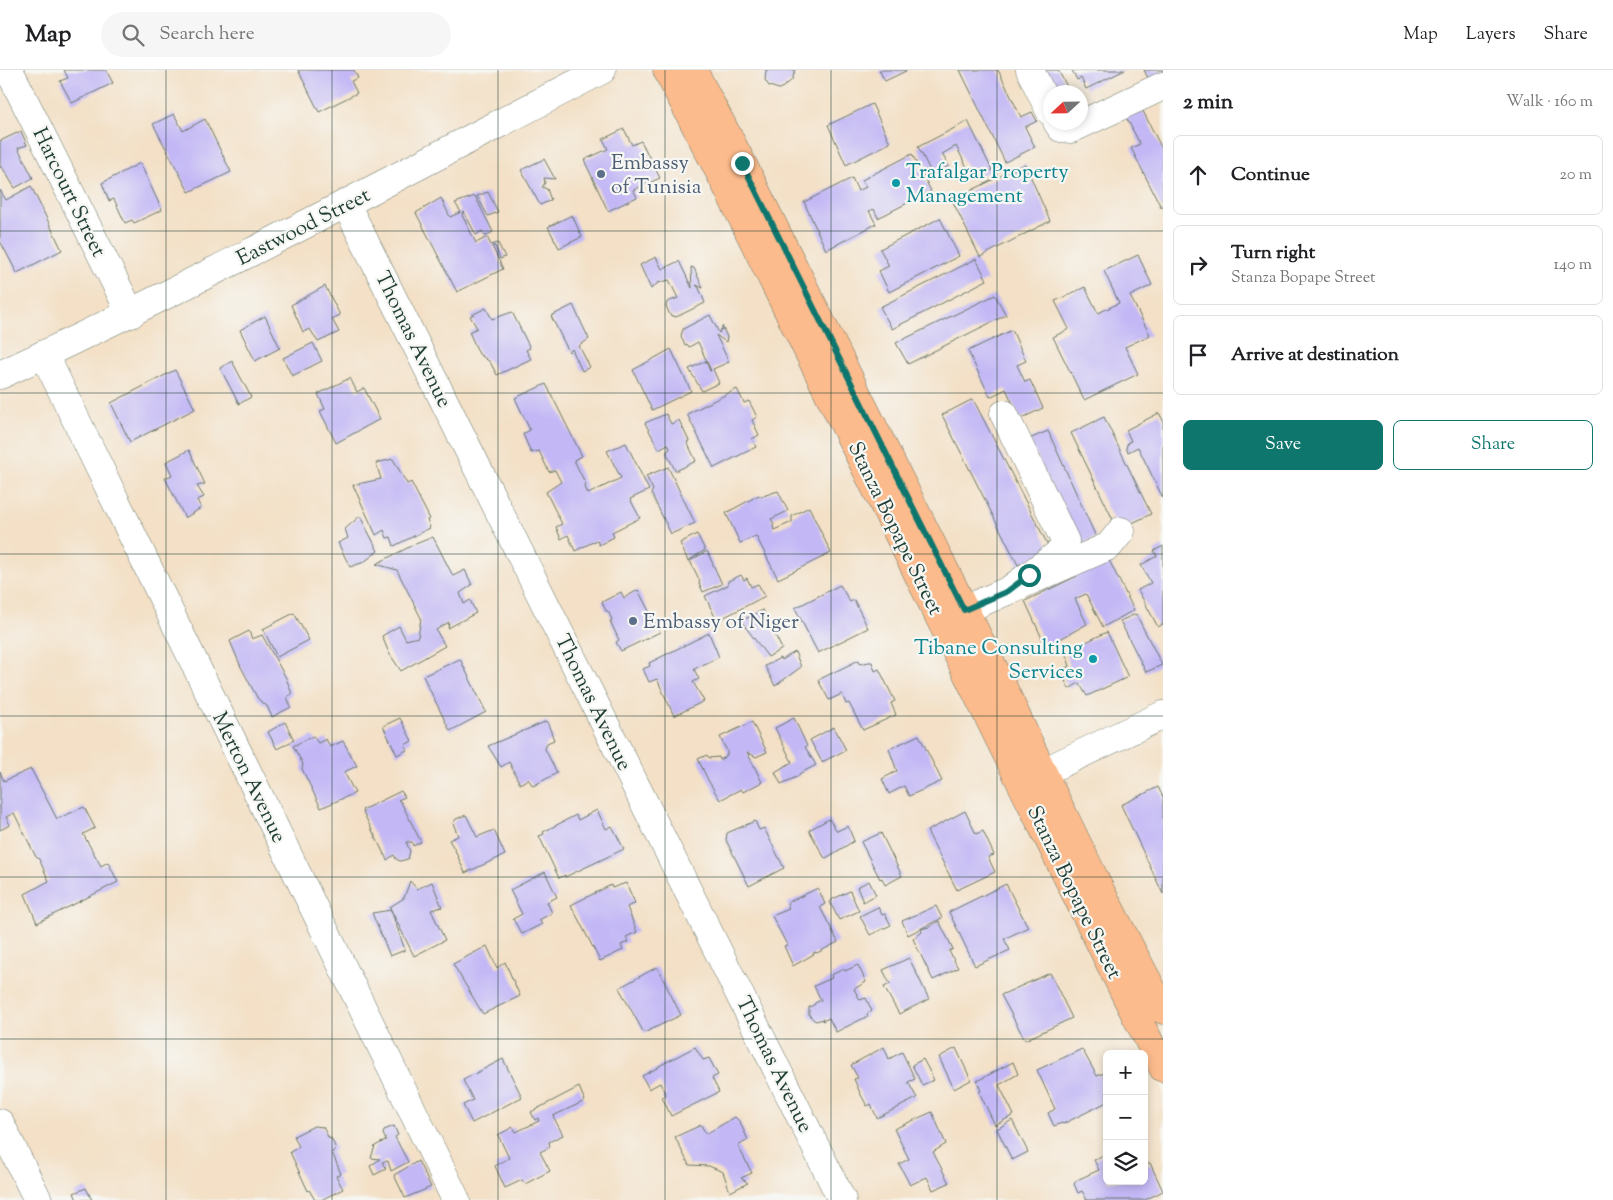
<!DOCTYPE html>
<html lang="en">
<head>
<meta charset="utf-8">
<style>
  :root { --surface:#fff; --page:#f6f6f6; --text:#202124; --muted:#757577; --line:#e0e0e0; --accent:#0f766e }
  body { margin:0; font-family:"Sorts Mill Goudy",serif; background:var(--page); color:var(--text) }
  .controls { position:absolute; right:15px; bottom:15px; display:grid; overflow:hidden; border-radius:8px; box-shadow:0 2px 8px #0003 }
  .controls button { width:45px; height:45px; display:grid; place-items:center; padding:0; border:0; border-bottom:1px solid var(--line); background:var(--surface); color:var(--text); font:25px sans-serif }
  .compass { position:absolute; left:1043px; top:15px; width:45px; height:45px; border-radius:50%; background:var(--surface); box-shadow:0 2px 8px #0003; rotate:248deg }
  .stop { position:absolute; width:15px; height:15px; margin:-11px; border:4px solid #0f766e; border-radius:50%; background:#fff }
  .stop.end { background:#0f766e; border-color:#fff; box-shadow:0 1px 5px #0008 }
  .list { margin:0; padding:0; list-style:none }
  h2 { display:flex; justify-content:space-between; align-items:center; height:65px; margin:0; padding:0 20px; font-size:21px }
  h2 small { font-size:16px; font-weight:400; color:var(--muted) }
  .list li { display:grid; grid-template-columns:32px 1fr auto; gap:15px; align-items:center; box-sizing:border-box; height:80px; margin:0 10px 10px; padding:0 10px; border:1px solid var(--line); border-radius:8px }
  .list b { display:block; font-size:19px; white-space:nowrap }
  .list p { margin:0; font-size:16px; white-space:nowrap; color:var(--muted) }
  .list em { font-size:16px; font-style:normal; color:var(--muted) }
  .actions { display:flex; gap:10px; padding:15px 20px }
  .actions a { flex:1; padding:11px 0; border:1px solid var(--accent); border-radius:8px; text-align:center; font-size:18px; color:var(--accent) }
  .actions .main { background:var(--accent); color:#fff }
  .icon { flex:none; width:28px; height:28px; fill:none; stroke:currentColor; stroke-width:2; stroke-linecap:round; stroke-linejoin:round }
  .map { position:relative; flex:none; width:1163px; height:1130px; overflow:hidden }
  header { display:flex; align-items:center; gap:30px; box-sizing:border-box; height:70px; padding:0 25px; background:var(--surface); border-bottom:1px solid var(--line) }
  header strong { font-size:24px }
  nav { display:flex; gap:28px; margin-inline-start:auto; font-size:18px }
  .search { width:350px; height:45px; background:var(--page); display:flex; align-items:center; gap:12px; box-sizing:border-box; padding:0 18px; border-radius:28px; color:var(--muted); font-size:19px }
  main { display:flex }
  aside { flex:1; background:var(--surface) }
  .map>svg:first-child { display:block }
  .building { fill:#c3b8f5 }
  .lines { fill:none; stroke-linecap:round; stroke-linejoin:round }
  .minor-casing { stroke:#697667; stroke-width:29 }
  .major-casing { stroke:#697667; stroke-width:29 }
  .minor { stroke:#fff; stroke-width:28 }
  .major { stroke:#fbbb8c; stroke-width:28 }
  .route { stroke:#0f766e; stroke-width:6 }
  .grid { fill:none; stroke:#1f3d34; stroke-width:1; stroke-opacity:0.55 }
  .service-dot { fill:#5c6f8a; stroke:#f6f6f2; stroke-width:2 }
  .culture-dot { fill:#0f9aa8; stroke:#f6f6f2; stroke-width:2 }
  .labels { text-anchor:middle; stroke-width:4.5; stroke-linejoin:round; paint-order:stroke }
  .service-label { font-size:21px; fill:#4e5e75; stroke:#f6f6f2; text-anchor:start }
  .culture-label { font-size:21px; fill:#0d838f; stroke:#f6f6f2; text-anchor:start }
  .street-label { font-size:21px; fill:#1f3d34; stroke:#f6f6f2 }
</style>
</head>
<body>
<header>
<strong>Map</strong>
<div class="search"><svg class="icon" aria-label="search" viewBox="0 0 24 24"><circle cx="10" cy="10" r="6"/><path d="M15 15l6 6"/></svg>Search here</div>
<nav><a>Map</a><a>Layers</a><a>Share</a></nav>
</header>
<main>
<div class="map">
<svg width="1163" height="1130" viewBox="0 0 1163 1130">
  <rect width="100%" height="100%" fill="#f6f6f2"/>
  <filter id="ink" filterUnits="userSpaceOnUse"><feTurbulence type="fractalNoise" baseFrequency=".02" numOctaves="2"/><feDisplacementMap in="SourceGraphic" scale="10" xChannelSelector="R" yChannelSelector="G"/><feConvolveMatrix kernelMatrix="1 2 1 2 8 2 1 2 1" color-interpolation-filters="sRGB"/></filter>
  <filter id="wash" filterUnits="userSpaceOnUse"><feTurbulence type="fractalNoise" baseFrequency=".0096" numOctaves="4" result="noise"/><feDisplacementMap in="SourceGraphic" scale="20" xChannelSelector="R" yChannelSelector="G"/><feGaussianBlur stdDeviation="1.12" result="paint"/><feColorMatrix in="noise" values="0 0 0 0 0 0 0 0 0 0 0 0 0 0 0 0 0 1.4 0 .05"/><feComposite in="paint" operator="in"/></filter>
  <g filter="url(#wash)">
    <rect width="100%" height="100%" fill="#f3e0c6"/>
    <g id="blocks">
      <!-- building -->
      <g class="building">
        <path d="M64,0H106L113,13L72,33L60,11L68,8Z"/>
        <path d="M298,0H354L358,8L351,11L357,23L319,42Z"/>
        <path d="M766,0H795L792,10L783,17L779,19L769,16L765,10Z"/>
        <path d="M879,0H908L885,11Z"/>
        <path d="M960,0H998L1021,47L1032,42L1037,51L1025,57L1035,77L1005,92Z"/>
        <path d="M1038,0H1058L1070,22H1050Z"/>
        <path d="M1072,0H1125L1086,19L1081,8L1077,10Z"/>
        <path d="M1144,0H1163V5L1150,12Z"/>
        <path d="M872,34L890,73L846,95L828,55Z"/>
        <path d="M1142,39L1163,81V137H1161L1131,78L1140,74L1126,47Z"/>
        <path d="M174,44L183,61L205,49L231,102L189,122L153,54Z"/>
        <path d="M968,51L992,100L973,109L956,76L942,84L949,96L932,104L918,77Z"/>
        <path d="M624,59L632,75L641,71L660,108L633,120L637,127L608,141L585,92L586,89L608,79L603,69Z"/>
        <path d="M21,61L27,75L18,78L33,108L15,118L2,97L0,98V71Z"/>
        <path d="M912,84L931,121L878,148L874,139L869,141L876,154L826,180L804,132L852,108L858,121L866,117L862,110Z"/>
        <path d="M544,89L555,109L544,108L545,113L542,117L547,119L551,130L540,135L521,100Z"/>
        <path d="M140,93L162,140L134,153L132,150L125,153L114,129L109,131L102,113Z"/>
        <path d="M1025,94L1050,151L980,187L952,130Z"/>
        <path d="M31,116L62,180L17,203L0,171V120L6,130Z"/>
        <path d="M488,122L498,142L488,146L477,126Z"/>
        <path d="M475,126L493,162L485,166L482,161L476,165L464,142L462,145L476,173L487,167L491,175L498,173L505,187L500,189L495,176H492L503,199L457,222L416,143L441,128L450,147L461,142L455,133Z"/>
        <path d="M572,145L582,167L559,178L548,157Z"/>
        <path d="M940,148L959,186L889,222L879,201L889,196L880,179Z"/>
        <path d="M1138,185L1152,215L1130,226L1150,265L1125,277L1138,304L1084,330L1053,267L1069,259L1055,231L1085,217L1098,243L1119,233L1104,201Z"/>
        <path d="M656,187L662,199L679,191L692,218L691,197L694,198L703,218L696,215L699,218L705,233L676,247L670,245L666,236L667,232L678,228L669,210L658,213L651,219L640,195Z"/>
        <path d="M976,189L987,210L892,259L880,237Z"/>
        <path d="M325,216L340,245L332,249L339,262L318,272L310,259L303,262L291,235Z"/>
        <path d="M995,225L1006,245L908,294L896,273Z"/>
        <path d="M573,235L589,269L579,276L590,297L582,301L572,279L569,282L551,246Z"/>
        <path d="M486,238L492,249L512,242L530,278L526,280L531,289L497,305L490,292L479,284L469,262L477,258L470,246Z"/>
        <path d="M710,245L719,263L721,259L722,260V256L727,267L726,272L716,265L729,292L713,299L719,313L702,321L689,299L706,291L710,301H711L698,272L689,277L687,274L685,275L681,266L683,259Z"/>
        <path d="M265,246L280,278L255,291L240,260Z"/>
        <path d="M1012,260L1026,291L1017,295L1025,312L1030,310L1043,338L1020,349L1006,319L990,327L968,281Z"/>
        <path d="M313,273L322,291L292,306L283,288Z"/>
        <path d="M671,279L691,321L652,340L633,300Z"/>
        <path d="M232,291L251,327L239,334L220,298Z"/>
        <path d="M175,300L195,339L130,372L111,333Z"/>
        <path d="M350,308L357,322L364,318L380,349L336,373L320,341L325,339L318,324Z"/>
        <path d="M546,314L582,386L574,390L586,415L585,417L588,424L621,408L607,381L626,373L649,420L630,429L640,448L612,462L614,467L599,475L597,470L575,481L568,465L561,469L556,457L562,454L546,422L561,412L555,400L549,402L539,381L531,383L523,364L530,360L515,328Z"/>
        <path d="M737,319L744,333L749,331L757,347L752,350L759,365L752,369L756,377L714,398L687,344Z"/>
        <path d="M973,329L1050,479L1018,495L942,345Z"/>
        <path d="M1159,343L1163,350V428L1138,377L1128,382L1126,378L1128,372L1131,371L1126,360Z"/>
        <path d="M666,344L671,354L679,350L689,371L687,372L696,391L678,400H675L667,384V381L670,379L668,374L659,379L645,353Z"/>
        <path d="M1104,347L1151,444L1118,460L1071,363Z"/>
        <path d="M1048,361L1096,467L1078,476L1029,369Z"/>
        <path d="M189,380L205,414L197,416L204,427L197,430L201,438L185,448L165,408L172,405L166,392Z"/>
        <path d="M393,389L407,414L411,412L430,449L427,450L430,458L394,476L391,467L387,468L384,460L376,465L353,415L381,409L376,393Z"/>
        <path d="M668,397L695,453L671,464L651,423L653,420L646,406Z"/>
        <path d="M778,421L788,441L771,449L774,454L773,456L774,460L792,452V446L809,437L831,483L778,509L756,466L740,473L726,443L759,425L760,427Z"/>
        <path d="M360,446L378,481L364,492L350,497L338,473L348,468L345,459Z"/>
        <path d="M697,464L705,480L688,491L680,473Z"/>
        <path d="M433,467L453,506L465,500L472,515L460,523L464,534L470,530L476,543L448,558L449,552L436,560L445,576L401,601L389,583L382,566L399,556L406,570L418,567L421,548L397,500L376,494L413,475Z"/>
        <path d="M1163,476V554L1158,557L1138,520L1151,513L1141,495L1157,486L1154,481Z"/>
        <path d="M707,481L722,514L703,522L699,513L700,511L690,491Z"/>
        <path d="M1107,486L1134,540L1103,557L1086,524L1075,529L1087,554L1046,577L1025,531L1077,506L1075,503Z"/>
        <path d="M741,505L744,510L747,508L751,517L758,514L765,526L717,551L705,526L728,515V511Z"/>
        <path d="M840,515L850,532L854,530L868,558L818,583L795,538Z"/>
        <path d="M638,520L660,562L621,581L616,572L619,570L610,551L612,550L608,541H606L602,532L621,522L624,528Z"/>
        <path d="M763,540L782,579L768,587L741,551Z"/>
        <path d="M294,543L309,570L277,587L263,559Z"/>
        <path d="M1136,544L1162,595L1146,602L1120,551Z"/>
        <path d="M249,561L252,569L262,565L286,608L292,624L287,627L291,637L272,647L267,636L258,629L241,597L230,571Z"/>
        <path d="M1107,562L1128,607L1087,626L1079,613L1069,619L1060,600L1070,596L1065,582Z"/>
        <path d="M709,563L719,587L694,599L699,609L693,612L704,631L674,646L657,609L649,612L643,599L650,596L649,593Z"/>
        <path d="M795,582L801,597L775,616L765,596L780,588L781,590Z"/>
        <path d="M460,589L486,642L450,661L423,606Z"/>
        <path d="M859,590L860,594L869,592H872L875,601L879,599L895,631L891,633L896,645L863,660L849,633L846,634L842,624L829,630L818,610Z"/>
        <path d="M400,648L412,671L405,675L407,680L397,685L383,656Z"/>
        <path d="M794,648L807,676L805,677L816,695L799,704V706L781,714L775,702L792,692L775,658Z"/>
        <path d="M547,651L554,670L547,673L545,679L557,703L533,716L528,709L520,714L509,692L501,697L488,676Z"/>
        <path d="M285,652L294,670L277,679L268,662Z"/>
        <path d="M752,652L767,682L756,687L747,682L762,712L743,722L741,719L720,730L708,710L698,689L707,685L709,688L719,687L720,690L727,685V681L720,667Z"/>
        <path d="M834,657L846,680L822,692L810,670Z"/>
        <path d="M919,665L942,711L909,726L904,716L889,724L882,709L897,701L889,679Z"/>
        <path d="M313,666L318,673L326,669L330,677L343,671L357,696L344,702L355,723L321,738L302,699L303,694L293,676Z"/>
        <path d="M31,699L57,749L84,737L95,758L83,764L101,796L108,792L118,812L37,853L25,824L49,811L39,789L36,787L14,743L6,747L10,755L0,760V702L4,711Z"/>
        <path d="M1158,717L1163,727V824L1121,735Z"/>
        <path d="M401,721L405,727L398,730L401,732L421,772L413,776L412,772H406L410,781L408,789L400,791L396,789L394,785L387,790L362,740Z"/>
        <path d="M597,740L606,759L612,756L624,779L565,807V805L559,808L539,766L544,764L543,762L576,745L578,750Z"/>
        <path d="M965,741L976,764L983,761L994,785L988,787L995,802L957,820L927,761Z"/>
        <path d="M466,745L477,767L494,760L505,785L465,803L455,780L449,770L458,766L453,753L456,749Z"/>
        <path d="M829,749L837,761L848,756L854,771L826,788L824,787L809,760Z"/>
        <path d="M755,751L759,760L764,758L784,798L749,816L726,770L727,763Z"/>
        <path d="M881,763L902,806L885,815L882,808L880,809L861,772Z"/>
        <path d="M545,802L557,827L547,832L552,843L539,850L542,854L522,864L513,849L522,844L510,820Z"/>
        <path d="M410,811L417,819L432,812L442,837L431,840L445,870L414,886L391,840L405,880L390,886L372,843L391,840L390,837L404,828Z"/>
        <path d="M869,811L876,825L863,832L857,817Z"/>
        <path d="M626,813L635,833L627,837L637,862L626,867L628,872L621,875L623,880L600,891L571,835L611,815L612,818Z"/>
        <path d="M1006,814L1028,857L1004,869L1010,880L975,896L949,842Z"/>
        <path d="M818,818L825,834L820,837L838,872L817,883L814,882V884L793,896L784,876L787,875L772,846L789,839L787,833Z"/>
        <path d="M850,821L859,841L839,850L830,832L833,829Z"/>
        <path d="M936,836L942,848L908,865L902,851Z"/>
        <path d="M878,837L882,845L885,844L891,855L870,865L860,846Z"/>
        <path d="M939,851L953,879L949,881L958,898L933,910L913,869L922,862L921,859L929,857Z"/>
        <path d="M487,876L497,898L505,892L520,926L483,944L453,894Z"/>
        <path d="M909,888L929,929L899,944L884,917L890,914L883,900Z"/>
        <path d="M858,895L866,912L854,919L860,930L866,928L872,941L867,944L868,946L836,962L829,948L822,951L823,949L816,951L814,950L809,945V937L814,935L815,933L821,930L814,916L832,908L831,905L844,899L845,901Z"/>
        <path d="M657,897L681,945L644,963L619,918Z"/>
        <path d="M1050,903L1072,948L1025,970L1001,925Z"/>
        <path d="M695,977L703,990L709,988L718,1005L712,1008L719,1022L671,1046L662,1027L666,1025L660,1013L649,1019L642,1006L659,997V996Z"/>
        <path d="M884,977L889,989L902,982L915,1009L908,1012L917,1028L877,1048L871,1034L867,1036L860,1023L854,1009L858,1008L851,995Z"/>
        <path d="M956,978L971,1010L954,1019L939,987Z"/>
        <path d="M1082,979L1097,1006L1104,1003L1107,1008V1032L1063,1054L1062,1053L1054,1056L1048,1043L1055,1039L1037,1000Z"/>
        <path d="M503,989L522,1027L472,1053L463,1035L473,1030L463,1010Z"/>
        <path d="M923,989L934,1010L922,1015L912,995Z"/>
        <path d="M1013,992L1018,1004L999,1015L1014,1045L995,1055L979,1022L981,1021L977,1011Z"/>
        <path d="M579,1017L585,1031L553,1046L563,1065L549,1072L550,1077L540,1082L550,1101L525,1114L522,1110L505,1118L495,1096L509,1088L498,1065L513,1057L516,1062L539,1051L538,1048L535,1050L531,1042Z"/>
        <path d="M932,1042L946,1074L933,1082L949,1113L933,1120L927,1107L910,1115L899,1094L909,1089L894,1059Z"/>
        <path d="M735,1047L740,1052L748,1070L738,1076L752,1103L741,1108L748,1113L730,1122L723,1102L709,1096L689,1095L675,1067L701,1055L706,1064Z"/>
        <path d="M1012,1050L1028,1082L1012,1090L997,1059Z"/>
        <path d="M314,1056L323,1057L329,1069L331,1068L332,1070L336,1079L332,1082L341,1104L336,1106L343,1119L321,1130H315L309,1120L308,1121L290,1082L299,1077L294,1066Z"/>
        <path d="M394,1056L398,1065L395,1067L408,1092L391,1101L388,1091L382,1092L386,1099L374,1105L370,1096L380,1089L371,1088L375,1076L386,1070L383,1064L384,1060Z"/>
        <path d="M1107,1083V1111H1144V1096L1150,1093L1163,1121L1145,1130H1087L1082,1121L1078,1123L1074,1114L1077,1110L1099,1100L1094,1090Z"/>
        <path d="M418,1091L431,1117L405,1128L394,1105Z"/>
        <path d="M86,1118L92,1130H77L74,1123Z"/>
      </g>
    </g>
  </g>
  <g filter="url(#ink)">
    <use href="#blocks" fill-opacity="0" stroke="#697667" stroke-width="1"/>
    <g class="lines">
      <!-- minor casing -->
      <g class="minor-casing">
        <g id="minor">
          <path d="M9,0L131,244"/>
          <path d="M1030,0L1050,41"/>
          <path d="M1057,52L1061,58L1071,59L1163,16"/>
          <path d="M346,134L842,1130"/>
          <path d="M44,284L456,1130"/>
          <path d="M0,305C204,210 402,104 602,0"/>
          <path d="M1004,344L1065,471L1062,481L1008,521"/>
          <path d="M964,540L1109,476L1121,461"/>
          <path d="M1022,712L1163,645"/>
          <path d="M0,1053L38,1130"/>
        </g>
      </g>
      <!-- major casing -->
      <g class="major-casing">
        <g id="major">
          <path d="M667,0L721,105L1134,942L1163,998"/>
          <path d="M693,0L742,93L999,609L1043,703L1099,818L1163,940"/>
        </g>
      </g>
      <!-- minor -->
      <use href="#minor" class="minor"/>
      <!-- major -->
      <use href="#major" class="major"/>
    </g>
  </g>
  <g class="lines" filter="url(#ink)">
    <!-- route -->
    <path class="route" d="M742,93L964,540L1008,521L1029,505"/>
  </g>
  <!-- grid -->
  <path class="grid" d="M166,0V1130M332,0V1130M498,0V1130M665,0V1130M831,0V1130M997,0V1130M0,161H1163M0,323H1163M0,484H1163M0,646H1163M0,807H1163M0,969H1163"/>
  <!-- markers -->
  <g class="service-dot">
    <circle cx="601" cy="104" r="5"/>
    <circle cx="633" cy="551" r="5"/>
  </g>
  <g class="culture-dot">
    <circle cx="896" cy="113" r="5"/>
    <circle cx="1093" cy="589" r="5"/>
  </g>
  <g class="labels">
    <!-- service labels -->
    <g class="service-label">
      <text x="611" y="99">Embassy<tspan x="611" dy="24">of Tunisia</tspan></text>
      <text x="643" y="558">Embassy of Niger</text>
    </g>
    <!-- culture labels -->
    <g class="culture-label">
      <text x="906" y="108">Trafalgar Property<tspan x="906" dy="24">Management</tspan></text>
      <text x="1083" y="584" text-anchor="end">Tibane Consulting<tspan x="1083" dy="24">Services</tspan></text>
    </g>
    <!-- street labels -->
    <g class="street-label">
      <text transform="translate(70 122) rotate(64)" y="7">Harcourt Street</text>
      <text transform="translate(303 156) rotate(-27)" y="7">Eastwood Street</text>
      <text transform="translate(414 269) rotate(64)" y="7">Thomas Avenue</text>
      <text transform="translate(896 458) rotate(64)" y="7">Stanza Bopape Street</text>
      <text transform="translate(594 632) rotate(64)" y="7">Thomas Avenue</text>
      <text transform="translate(250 707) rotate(64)" y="7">Merton Avenue</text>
      <text transform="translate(1075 822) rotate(64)" y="7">Stanza Bopape Street</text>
      <text transform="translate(775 994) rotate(64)" y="7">Thomas Avenue</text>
    </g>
  </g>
</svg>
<div class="controls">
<button>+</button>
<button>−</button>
<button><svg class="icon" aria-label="layers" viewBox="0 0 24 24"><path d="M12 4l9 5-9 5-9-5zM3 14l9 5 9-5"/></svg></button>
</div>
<svg class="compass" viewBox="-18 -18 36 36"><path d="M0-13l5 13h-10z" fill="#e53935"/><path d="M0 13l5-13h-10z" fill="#757577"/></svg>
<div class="stop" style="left:1029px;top:505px"></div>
<div class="stop end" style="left:742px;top:93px"></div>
</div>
<aside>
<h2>2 min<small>Walk · 160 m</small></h2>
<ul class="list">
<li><svg class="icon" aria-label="ahead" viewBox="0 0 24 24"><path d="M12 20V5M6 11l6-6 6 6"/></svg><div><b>Continue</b></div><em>20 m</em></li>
<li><svg class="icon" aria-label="right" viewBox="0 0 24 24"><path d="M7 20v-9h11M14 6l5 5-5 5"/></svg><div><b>Turn right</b><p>Stanza Bopape Street</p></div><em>140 m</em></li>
<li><svg class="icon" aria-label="arrive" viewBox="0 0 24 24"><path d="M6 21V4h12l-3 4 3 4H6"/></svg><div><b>Arrive at destination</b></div></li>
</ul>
<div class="actions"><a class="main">Save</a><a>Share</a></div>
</aside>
</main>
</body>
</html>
